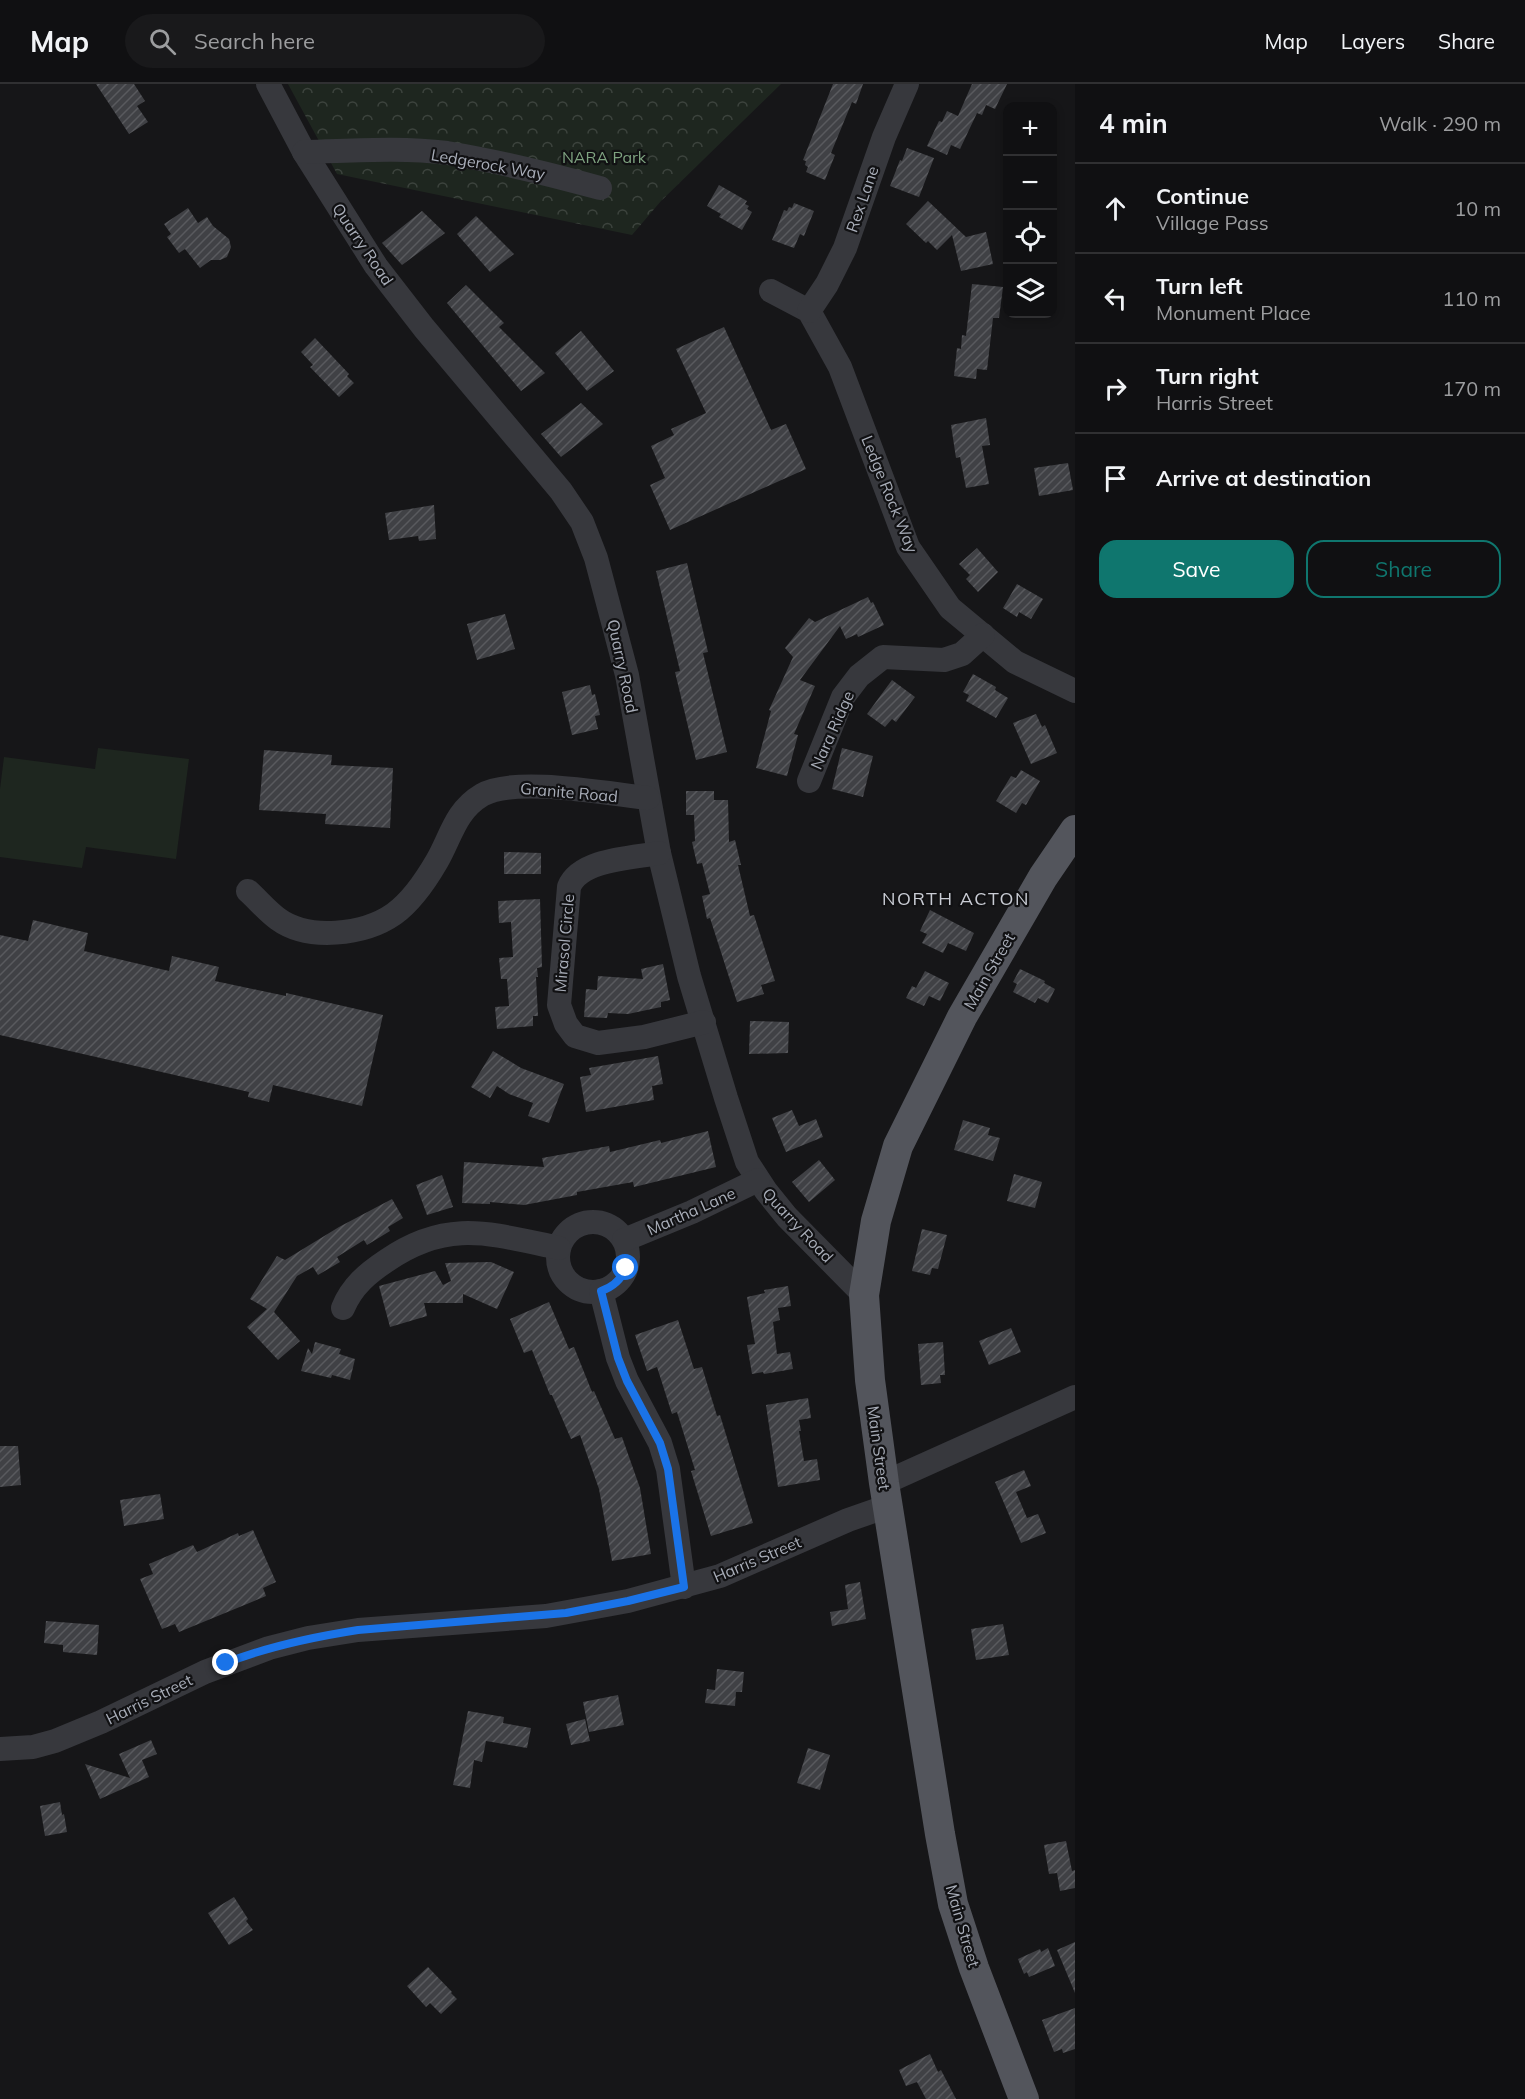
<!DOCTYPE html>
<html lang="en">
<head>
<meta charset="utf-8">
<style>
  :root { --surface:#101012; --page:#19191b; --text:#f1f3f6; --muted:#9c9d9f; --line:#303032; --accent:#0f766e }
  body { margin:0; font-family:Mulish,sans-serif; background:var(--page); color:var(--text) }
  .controls { position:absolute; right:18px; top:18px; display:grid; overflow:hidden; border-radius:12px; box-shadow:0 3px 9px #0003 }
  .controls button { width:54px; height:54px; display:grid; place-items:center; padding:0; border:0; border-bottom:2px solid var(--line); background:var(--surface); color:var(--text); font:30px sans-serif }
  .stop { position:absolute; width:18px; height:18px; margin:-14px; border:4px solid #1a73e8; border-radius:50%; background:#fff }
  .stop.end { background:#1a73e8; border-color:#fff; box-shadow:0 2px 6px #0008 }
  .list { margin:0; padding:0; list-style:none }
  h2 { display:flex; justify-content:space-between; align-items:center; height:78px; margin:0; padding:0 24px; font-size:26px }
  h2 small { font-size:20px; font-weight:400; color:var(--muted) }
  .list li { display:grid; grid-template-columns:39px 1fr auto; gap:18px; align-items:center; box-sizing:border-box; height:90px; padding:0 24px; border-top:2px solid var(--line) }
  .list b { display:block; font-size:22px; white-space:nowrap }
  .list p { margin:0; font-size:20px; white-space:nowrap; color:var(--muted) }
  .list em { font-size:20px; font-style:normal; color:var(--muted) }
  .actions { display:flex; gap:12px; padding:18px 24px }
  .actions a { flex:1; padding:14px 0; border:2px solid var(--accent); border-radius:18px; text-align:center; font-size:21px; color:var(--accent) }
  .actions .main { background:var(--accent); color:#fff }
  .icon { flex:none; width:33px; height:33px; fill:none; stroke:currentColor; stroke-width:2; stroke-linecap:round; stroke-linejoin:round }
  .map { position:relative; flex:none; width:1075px; height:2015px; overflow:hidden }
  header { display:flex; align-items:center; gap:36px; box-sizing:border-box; height:84px; padding:0 30px; background:var(--surface); border-bottom:2px solid var(--line) }
  header strong { font-size:28px }
  nav { display:flex; gap:33px; margin-inline-start:auto; font-size:21px }
  .search { width:420px; height:54px; background:var(--page); display:flex; align-items:center; gap:15px; box-sizing:border-box; padding:0 21px; border-radius:33px; color:var(--muted); font-size:22px }
  main { display:flex }
  aside { flex:1; background:var(--surface) }
  .map>svg:first-child { display:block }
  .forest { fill:url(#forest-crowns) }
  .pitch { fill:#1e261f }
  .building { fill:url(#building-hatch) }
  .lines { fill:none; stroke-linecap:round; stroke-linejoin:round }
  .minor { stroke:#37383d; stroke-width:24 }
  .major { stroke:#53555c; stroke-width:30 }
  .route { stroke:#1a73e8; stroke-width:8 }
  .labels { text-anchor:middle; stroke-width:4.5; stroke-linejoin:round; paint-order:stroke }
  .park-label { font-size:16px; fill:#7fa381; stroke:#111113 }
  .street-label { font-size:16px; fill:#a8adb8; stroke:#111113 }
  .neighbourhood-label { font-size:18px; letter-spacing:1.5px; fill:#c9ccd4; stroke:#111113 }
</style>
</head>
<body>
<header>
<strong>Map</strong>
<div class="search"><svg class="icon" aria-label="search" viewBox="0 0 24 24"><circle cx="10" cy="10" r="6"/><path d="M15 15l6 6"/></svg>Search here</div>
<nav><a>Map</a><a>Layers</a><a>Share</a></nav>
</header>
<main>
<div class="map">
<svg width="1075" height="2015" viewBox="0 0 1075 2015">
  <defs>
    <pattern id="forest-crowns" width="20" height="18" patternUnits="userSpaceOnUse" patternTransform="scale(1.5)"><rect width="20" height="18" fill="#1e261f"/><path d="M2 6a3 3 0 1 1 6 0M12 15a3 3 0 1 1 6 0" fill="none" stroke="#3c433d"/></pattern>
    <pattern id="building-hatch" width="6" height="6" patternUnits="userSpaceOnUse" patternTransform="scale(1.5)"><rect width="6" height="6" fill="#404145"/><path d="M-1 1l2-2M0 6l6-6M5 7l2-2" fill="none" stroke="#595a5e"/></pattern>
  </defs>
  <rect width="100%" height="100%" fill="#161618"/>
  <!-- forest -->
  <path class="forest" d="M288,0H781L661,117L632,151L337,90Z"/>
  <!-- pitch -->
  <path class="pitch" d="M98,664L189,675L176,775L86,763L82,784L0,773V705L4,673L95,685Z"/>
  <!-- building -->
  <g class="building">
    <path d="M96,0H134L145,17L137,22L148,38L129,50Z"/>
    <path d="M833,0H863L856,20L852,18L831,69L835,71L825,96L806,88L808,83L805,81L806,77L803,76Z"/>
    <path d="M972,0H1007L995,25L986,21L982,31L977,29L960,65L951,61L947,71L927,62L939,37L942,38L947,27L958,32Z"/>
    <path d="M907,64L934,74L919,113L890,102L900,76L902,77Z"/>
    <path d="M719,101L747,117L745,120L749,122L747,125L752,128L742,146L719,133L721,130L707,122Z"/>
    <path d="M928,117L966,153L986,148L993,180L961,187L952,151L937,166L928,157L926,159L906,140Z"/>
    <path d="M794,119L814,127L804,152L800,150L794,164L772,156L784,126L787,127L789,123L792,124Z"/>
    <path d="M188,124L198,139L207,133L213,142L229,155L231,163L227,173L220,176H211L200,184L185,165L179,169L167,153L171,150L164,140Z"/>
    <path d="M422,127L445,149L402,181L382,159Z"/>
    <path d="M476,132L514,170L490,188L457,150Z"/>
    <path d="M972,200L1003,203L999,234H993L987,286L977,285L976,295L954,292L957,264L961,265L962,251L966,252Z"/>
    <path d="M466,201L504,239L499,243L545,289L521,307L447,219Z"/>
    <path d="M724,243L771,346L786,340L806,385L670,446L650,401L665,394L651,362L674,351L671,345L706,329L676,265Z"/>
    <path d="M581,247L614,287L587,307L555,269Z"/>
    <path d="M315,254L349,290L347,292L354,299L339,313L310,283L313,281L301,268Z"/>
    <path d="M581,319L603,340L561,373L541,350Z"/>
    <path d="M986,334L990,361L982,362L989,400L966,404L960,373L956,374L951,341Z"/>
    <path d="M1068,379L1073,406L1039,412L1034,384Z"/>
    <path d="M434,421L436,455L419,457L418,452L389,456L385,429Z"/>
    <path d="M977,464L998,488L978,508L966,495L970,491L959,480Z"/>
    <path d="M687,479L708,568L703,569L727,668L696,676L675,588L680,587L656,487Z"/>
    <path d="M1017,500L1043,515L1031,535L1019,528L1017,533L1003,524Z"/>
    <path d="M868,513L871,519L873,518L884,541L858,553L857,550L846,555L840,542L800,596L815,602L794,650L798,651L787,692L756,684L771,627L769,626L793,573L785,564L809,534L815,538Z"/>
    <path d="M505,530L515,565L477,576L467,540Z"/>
    <path d="M973,590L996,603L995,606L1008,614L996,634L966,617L969,611L963,608Z"/>
    <path d="M892,596L915,613L896,638L892,635L885,643L867,630Z"/>
    <path d="M590,601L592,611L595,610L600,631L595,632L598,645L572,651L562,608Z"/>
    <path d="M1036,630L1042,643L1045,641L1057,669L1031,680L1013,639Z"/>
    <path d="M842,664L873,672L863,713L832,705Z"/>
    <path d="M264,666L332,671L331,681L393,684L390,744L325,740L326,730L259,726Z"/>
    <path d="M1021,686L1040,697L1026,721L1022,719L1016,729L996,717L1011,692L1016,694Z"/>
    <path d="M686,707H714V716H728L729,758L735,756L741,781H738L750,832L754,831L775,897L761,901L764,910L737,918L710,834L707,835L702,812L710,810L702,779L697,780L692,758L695,757L694,731H686Z"/>
    <path d="M504,768L541,769V790H504Z"/>
    <path d="M540,815L542,883L537,884L538,893H536L538,932H533V942L497,945L495,923L509,922L507,895H501L499,874L513,873L511,838L499,839L498,817Z"/>
    <path d="M930,826L974,849L966,867L948,859L943,869L922,859L927,850L920,847Z"/>
    <path d="M33,836L88,849L84,867L169,887L172,872L219,883L215,897L286,912V909L383,931L362,1022L273,1001L269,1018L248,1013L249,1008L0,951V851L28,857Z"/>
    <path d="M663,880L670,916L661,918V923L628,930L608,929L607,934L584,933L586,905L597,906L598,892L643,895L641,885Z"/>
    <path d="M1020,885L1045,897L1044,899L1055,905L1048,919L1038,914L1035,919L1013,908L1017,900L1013,898Z"/>
    <path d="M925,887L949,899L940,917L929,912L924,922L906,914L912,902L916,904Z"/>
    <path d="M750,937L789,938L788,969L749,970Z"/>
    <path d="M493,967L521,984L564,1000L549,1039L528,1032L533,1019L509,1010L497,1002L490,1014L471,1003Z"/>
    <path d="M658,972L663,1000L652,1002L654,1016L586,1028L580,993L591,991L589,984Z"/>
    <path d="M792,1026L799,1042L816,1035L823,1053L786,1068L772,1034Z"/>
    <path d="M963,1036L990,1044L988,1051L1000,1054L993,1077L954,1066Z"/>
    <path d="M708,1047L716,1083L634,1103L633,1098L577,1108V1111L524,1121L490,1118V1120L462,1119L464,1078L544,1083L542,1074L609,1062L610,1068L660,1056L661,1059Z"/>
    <path d="M819,1076L835,1096L809,1118L792,1098Z"/>
    <path d="M1014,1090L1042,1098L1035,1124L1007,1117Z"/>
    <path d="M442,1091L453,1123L427,1131L416,1101Z"/>
    <path d="M392,1115L403,1134L388,1143L390,1147L367,1161L364,1156L337,1173L340,1178L318,1191L313,1183L297,1192L274,1228L300,1257L278,1276L247,1243L267,1225L250,1215L277,1172L285,1176L339,1143Z"/>
    <path d="M922,1145L947,1151L938,1185L932,1184L930,1191L912,1187Z"/>
    <path d="M491,1178L514,1188L497,1225L463,1210V1219H424L427,1232L390,1243L379,1202L435,1187L443,1201L451,1197L445,1179Z"/>
    <path d="M788,1202L791,1222L778,1224L780,1236L773,1238L777,1270L790,1268L793,1285L764,1290L763,1288L752,1290L747,1261L755,1260L747,1213L765,1209L764,1206Z"/>
    <path d="M549,1218L569,1265L574,1263L592,1308L594,1307L615,1355L622,1353L640,1404L651,1470L612,1477L599,1405L580,1351L571,1355L552,1311H550L532,1266L524,1269L510,1235Z"/>
    <path d="M678,1236L694,1285L702,1283L717,1332L720,1331L753,1439L711,1452L691,1387L695,1386L677,1328L672,1330L657,1283L647,1287L635,1251Z"/>
    <path d="M1011,1244L1021,1268L989,1281L979,1257Z"/>
    <path d="M315,1258L341,1265L339,1270L355,1275L350,1296L332,1291L331,1294L301,1287L308,1264L312,1270Z"/>
    <path d="M943,1258L945,1291H940L941,1299L921,1301L918,1260Z"/>
    <path d="M808,1314L811,1334L799,1336L801,1347H799L804,1377L817,1375L820,1396L778,1403L766,1321Z"/>
    <path d="M0,1362H18L21,1401L0,1403Z"/>
    <path d="M1024,1386L1031,1402L1016,1408L1027,1434L1038,1430L1046,1449L1021,1459L995,1398Z"/>
    <path d="M160,1410L164,1435L124,1442L120,1416Z"/>
    <path d="M253,1446L276,1498L263,1504L266,1512L179,1548L175,1540L162,1545L140,1495L153,1490L149,1480L193,1461L197,1468L238,1449L239,1452Z"/>
    <path d="M860,1498L866,1535L832,1542L830,1528L848,1525L845,1501Z"/>
    <path d="M46,1537L99,1541L97,1571L63,1568V1561L44,1559Z"/>
    <path d="M1003,1540L1009,1571L976,1576L971,1545Z"/>
    <path d="M717,1585L744,1588L742,1608H736L735,1622L705,1619L707,1605L715,1606Z"/>
    <path d="M618,1611L624,1641L589,1648L583,1618Z"/>
    <path d="M468,1627L504,1633L503,1639L531,1644L527,1664L486,1657L482,1678L474,1676L470,1704L453,1701Z"/>
    <path d="M585,1635L590,1657L571,1661L566,1640Z"/>
    <path d="M151,1656L157,1670L142,1676L149,1693L100,1715L85,1680L130,1694L119,1670Z"/>
    <path d="M808,1664L830,1671L820,1706L797,1699Z"/>
    <path d="M60,1718L62,1731L64,1730L67,1748L45,1752L40,1722Z"/>
    <path d="M1066,1757L1072,1787L1075,1786V1804L1060,1807L1057,1789L1049,1790L1044,1761Z"/>
    <path d="M234,1813L248,1835L246,1837L253,1846L229,1861L208,1829Z"/>
    <path d="M1075,1858V1909L1057,1866Z"/>
    <path d="M1048,1864L1055,1882L1029,1893L1027,1888L1024,1890L1018,1875L1040,1865L1041,1868Z"/>
    <path d="M428,1883L452,1908L451,1909L457,1915L441,1930L430,1919L426,1923L407,1902Z"/>
    <path d="M1075,1924V1965L1063,1969L1062,1965L1054,1968L1042,1936Z"/>
    <path d="M930,1970L938,1988L941,1986L956,2015H926L917,1998L906,2002L899,1986Z"/>
  </g>
  <g class="lines">
    <!-- minor -->
    <g class="minor">
      <path d="M268,0L304,68L376,182L424,244L561,407L582,438L596,474L627,591L659,769L689,892L726,1014L747,1078L766,1107L787,1133L864,1211"/>
      <path d="M304,68C351,67 400,63 447,69C498,77 549,90 600,104"/>
      <path d="M771,207L809,227L840,283L908,463L950,524L1015,578L1075,607"/>
      <path d="M809,227L827,200L845,164L884,53L907,0"/>
      <path d="M809,697L843,613L859,592L883,573L944,576L962,570L983,551"/>
      <path d="M659,769C633,774 580,775 569,803L559,921L566,940L575,952L598,959L644,953L704,938"/>
      <path d="M248,807C258,816 267,827 278,835C308,857 364,851 394,830C412,817 426,796 437,777C451,753 455,727 482,711C514,692 609,710 648,714"/>
      <circle cx="593" cy="1173" r="35"/>
      <path d="M624,1156L692,1128L758,1096"/>
      <path d="M601,1207L618,1274L627,1297L660,1359L668,1385L684,1503"/>
      <path d="M343,1224C352,1202 368,1189 386,1177C448,1134 491,1150 559,1164"/>
      <path d="M884,1399L1075,1313"/>
      <path d="M0,1665L33,1663L55,1657L101,1638L205,1588L269,1564L308,1554L358,1546L546,1532L628,1517L720,1492L848,1436L888,1422"/>
    </g>
    <!-- major -->
    <path class="major" d="M1024,2015L974,1884L953,1820L940,1750L884,1399L870,1296L864,1211L876,1137L898,1062L962,933L1043,793L1075,746"/>
  </g>
  <g class="lines">
    <!-- route -->
    <path class="route" d="M226,1579C269,1562 313,1553 358,1546L566,1529L628,1517L684,1503L668,1385L660,1359L627,1297L618,1274L601,1207C613,1203 621,1196 626,1184"/>
  </g>
  <g class="labels">
    <!-- park labels -->
    <g class="park-label">
      <text x="604" y="79">NARA Park</text>
    </g>
    <!-- street labels -->
    <g class="street-label">
      <text transform="translate(488 80) rotate(10)" y="6">Ledgerock Way</text>
      <text transform="translate(862 115) rotate(-71)" y="6">Rex Lane</text>
      <text transform="translate(363 160) rotate(56)" y="6">Quarry Road</text>
      <text transform="translate(890 410) rotate(68)" y="6">Ledge Rock Way</text>
      <text transform="translate(623 582) rotate(78)" y="6">Quarry Road</text>
      <text transform="translate(832 646) rotate(-66)" y="6">Nara Ridge</text>
      <text transform="translate(569 708) rotate(5)" y="6">Granite Road</text>
      <text transform="translate(564 859) rotate(-85)" y="6">Mirasol Circle</text>
      <text transform="translate(989 887) rotate(-60)" y="6">Main Street</text>
      <text transform="translate(691 1127) rotate(-24)" y="6">Martha Lane</text>
      <text transform="translate(798 1141) rotate(47)" y="6">Quarry Road</text>
      <text transform="translate(879 1364) rotate(82)" y="6">Main Street</text>
      <text transform="translate(757 1475) rotate(-23)" y="6">Harris Street</text>
      <text transform="translate(149 1615) rotate(-26)" y="6">Harris Street</text>
      <text transform="translate(963 1842) rotate(74)" y="6">Main Street</text>
    </g>
    <!-- neighbourhood labels -->
    <g class="neighbourhood-label">
      <text x="956" y="821">NORTH ACTON</text>
    </g>
  </g>
</svg>
<div class="controls">
<button>+</button>
<button>−</button>
<button><svg class="icon" aria-label="locate" viewBox="0 0 24 24"><circle cx="12" cy="12" r="6"/><path d="M12 2v4M12 18v4M2 12h4M18 12h4"/></svg></button>
<button><svg class="icon" aria-label="layers" viewBox="0 0 24 24"><path d="M12 4l9 5-9 5-9-5zM3 14l9 5 9-5"/></svg></button>
</div>
<div class="stop" style="left:626px;top:1184px"></div>
<div class="stop end" style="left:226px;top:1579px"></div>
</div>
<aside>
<h2>4 min<small>Walk · 290 m</small></h2>
<ul class="list">
<li><svg class="icon" aria-label="ahead" viewBox="0 0 24 24"><path d="M12 20V5M6 11l6-6 6 6"/></svg><div><b>Continue</b><p>Village Pass</p></div><em>10 m</em></li>
<li><svg class="icon" aria-label="left" viewBox="0 0 24 24"><path d="M17 20v-9H6M10 6l-5 5 5 5"/></svg><div><b>Turn left</b><p>Monument Place</p></div><em>110 m</em></li>
<li><svg class="icon" aria-label="right" viewBox="0 0 24 24"><path d="M7 20v-9h11M14 6l5 5-5 5"/></svg><div><b>Turn right</b><p>Harris Street</p></div><em>170 m</em></li>
<li><svg class="icon" aria-label="arrive" viewBox="0 0 24 24"><path d="M6 21V4h12l-3 4 3 4H6"/></svg><div><b>Arrive at destination</b></div></li>
</ul>
<div class="actions"><a class="main">Save</a><a>Share</a></div>
</aside>
</main>
</body>
</html>
